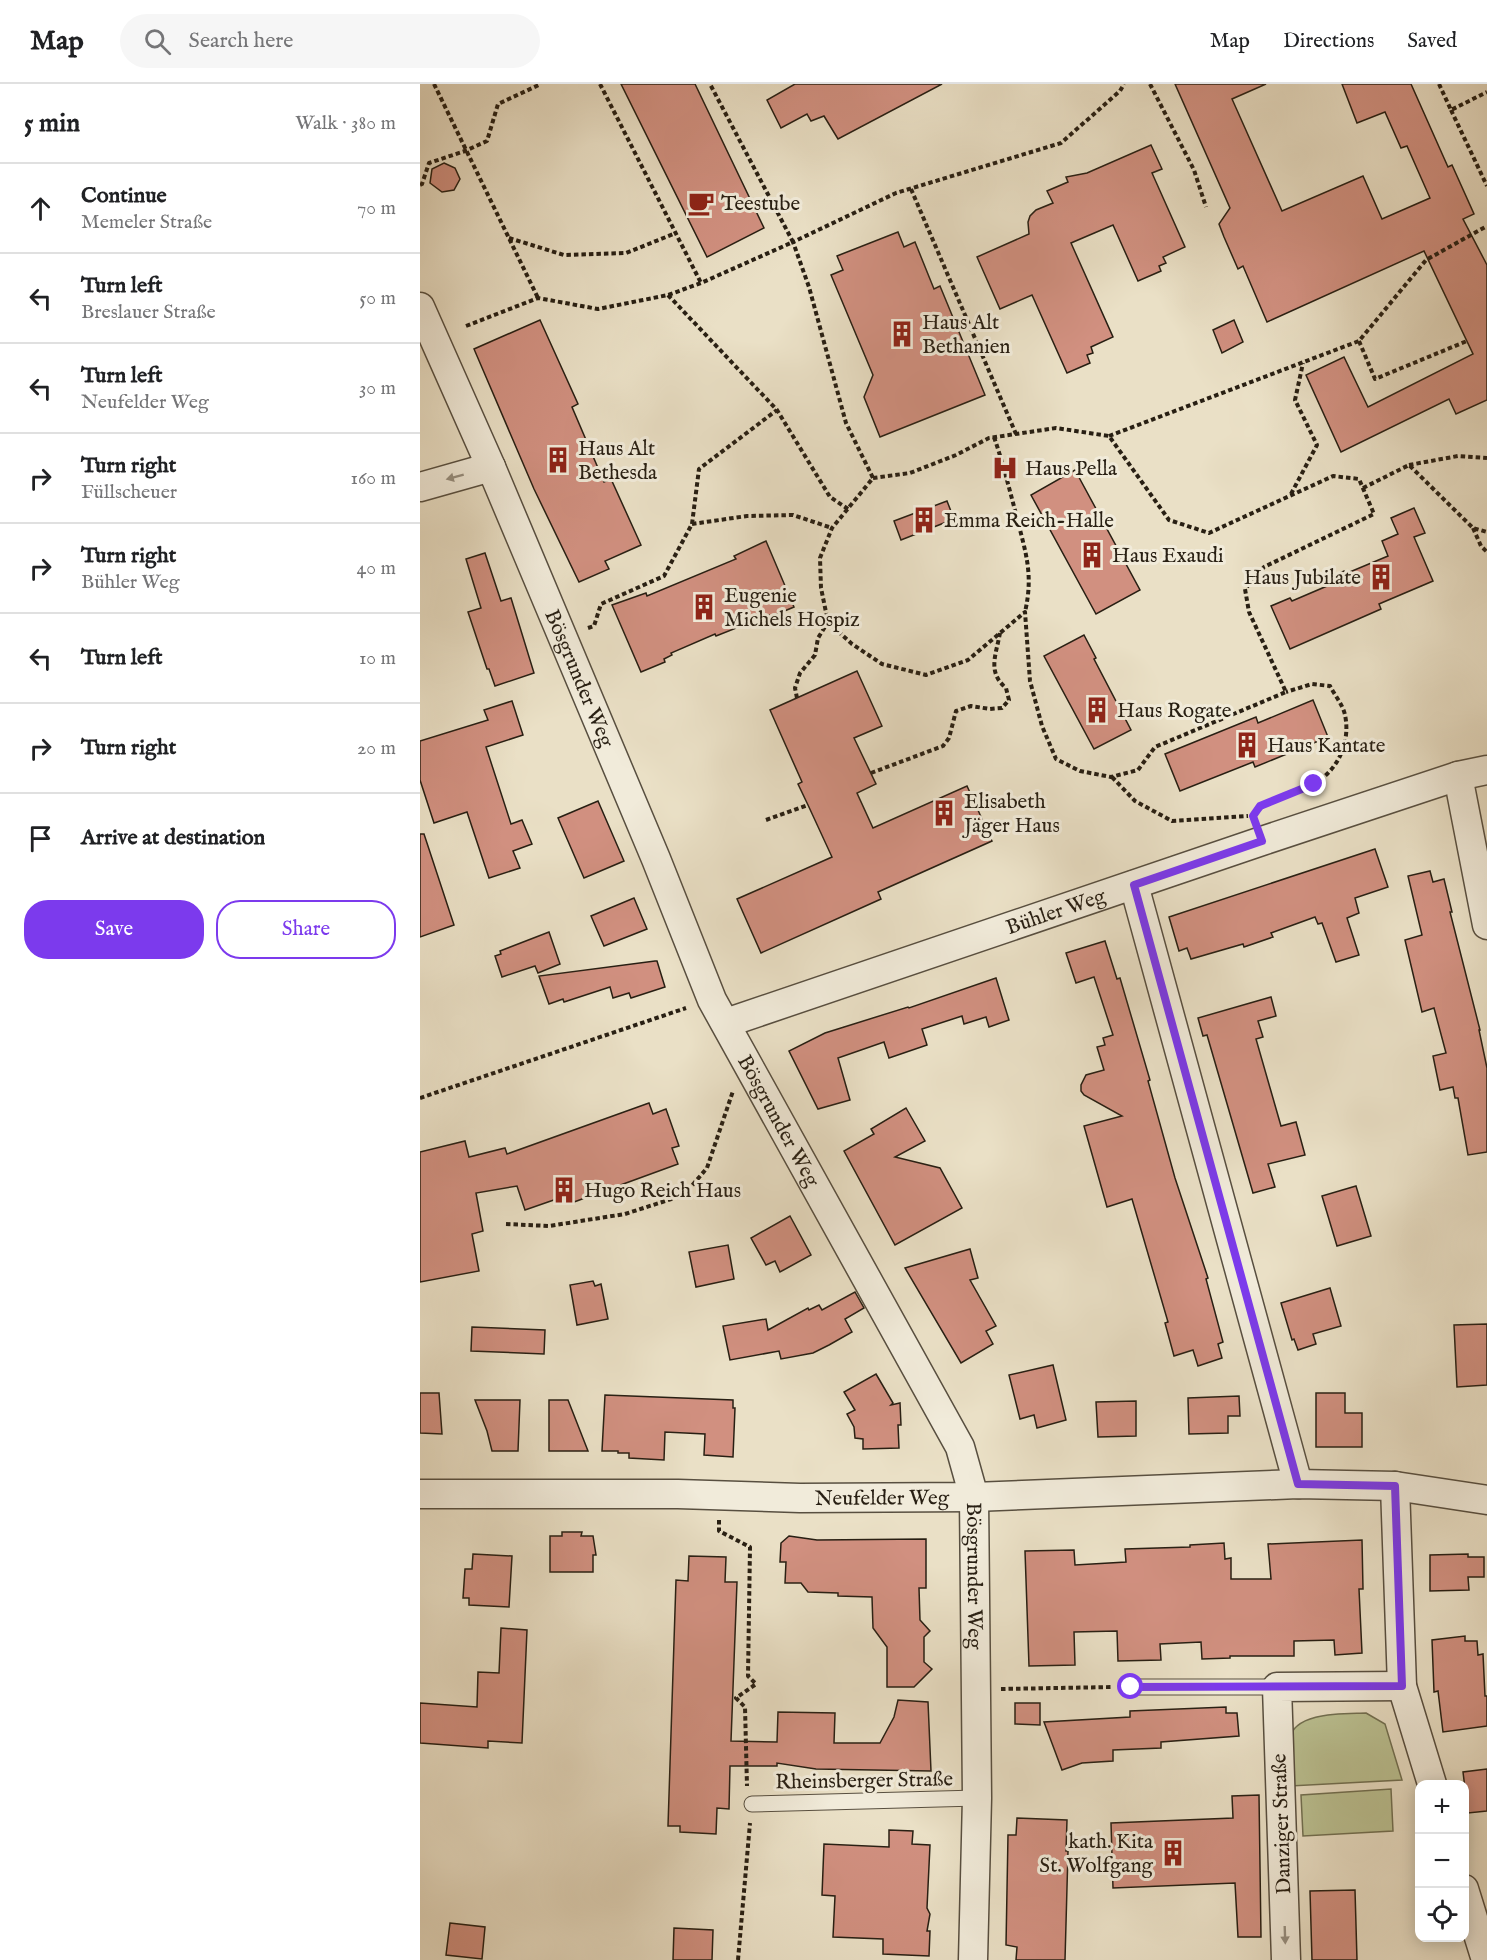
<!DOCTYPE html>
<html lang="en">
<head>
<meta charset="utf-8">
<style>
  :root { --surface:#fff; --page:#f6f6f6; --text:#202124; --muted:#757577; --line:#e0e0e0; --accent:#7c3aed }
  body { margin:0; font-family:"IM FELL English",serif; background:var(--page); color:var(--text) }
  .controls { position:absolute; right:18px; bottom:18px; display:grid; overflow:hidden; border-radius:12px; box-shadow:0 3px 15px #0003 }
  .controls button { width:54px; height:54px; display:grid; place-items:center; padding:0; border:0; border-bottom:2px solid var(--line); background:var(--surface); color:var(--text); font:30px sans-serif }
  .stop { position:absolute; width:18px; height:18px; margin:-14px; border:4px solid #7c3aed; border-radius:50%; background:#fff }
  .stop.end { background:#7c3aed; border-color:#fff; box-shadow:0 2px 6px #0008 }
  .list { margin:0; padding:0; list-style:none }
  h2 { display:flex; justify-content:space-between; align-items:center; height:78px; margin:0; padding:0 24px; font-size:26px }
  h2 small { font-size:20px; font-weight:400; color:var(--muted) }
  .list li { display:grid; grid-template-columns:39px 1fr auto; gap:18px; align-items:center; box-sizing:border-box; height:90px; padding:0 24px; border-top:2px solid var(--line) }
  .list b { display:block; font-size:22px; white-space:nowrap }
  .list p { margin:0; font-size:20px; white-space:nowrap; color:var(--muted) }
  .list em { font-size:20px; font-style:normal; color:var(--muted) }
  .actions { display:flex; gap:12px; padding:18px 24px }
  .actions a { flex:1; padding:14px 0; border:2px solid var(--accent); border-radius:24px; text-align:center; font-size:21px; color:var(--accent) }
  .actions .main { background:var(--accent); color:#fff }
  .icon { flex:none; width:33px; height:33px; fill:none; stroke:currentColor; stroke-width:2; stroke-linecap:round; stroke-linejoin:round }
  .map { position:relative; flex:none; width:1067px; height:1876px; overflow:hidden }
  header { display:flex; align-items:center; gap:36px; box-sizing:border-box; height:84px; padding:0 30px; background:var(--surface); border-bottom:2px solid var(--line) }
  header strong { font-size:28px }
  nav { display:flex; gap:33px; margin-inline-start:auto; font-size:21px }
  .search { width:420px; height:54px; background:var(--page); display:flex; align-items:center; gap:15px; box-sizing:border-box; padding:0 21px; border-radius:33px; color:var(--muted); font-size:22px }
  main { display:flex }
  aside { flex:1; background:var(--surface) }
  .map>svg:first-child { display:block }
  .green { fill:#bbc192; stroke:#727052; stroke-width:1.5 }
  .building { fill:#d19080; stroke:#281f13; stroke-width:1.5 }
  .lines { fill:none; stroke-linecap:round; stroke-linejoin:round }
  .lane-casing { stroke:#584f40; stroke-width:17 }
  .street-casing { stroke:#584f40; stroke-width:31 }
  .path { stroke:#281f13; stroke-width:4; stroke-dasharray:4.5 3; stroke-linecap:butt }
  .lane { stroke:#f1ebda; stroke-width:15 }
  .street { stroke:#f1ebda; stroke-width:28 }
  .oneway { fill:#978f80 }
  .route { stroke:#7c3aed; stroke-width:8 }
  .labels { text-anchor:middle; stroke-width:6; stroke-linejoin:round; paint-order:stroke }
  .poi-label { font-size:21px; fill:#281f13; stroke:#f1ebda; text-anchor:start }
  .street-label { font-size:21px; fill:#281f13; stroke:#f1ebda }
</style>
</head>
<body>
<header>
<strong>Map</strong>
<div class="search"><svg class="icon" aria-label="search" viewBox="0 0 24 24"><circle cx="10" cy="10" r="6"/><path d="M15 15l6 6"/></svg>Search here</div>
<nav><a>Map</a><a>Directions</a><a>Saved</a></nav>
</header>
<main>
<aside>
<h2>5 min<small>Walk · 380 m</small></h2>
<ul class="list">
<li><svg class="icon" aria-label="ahead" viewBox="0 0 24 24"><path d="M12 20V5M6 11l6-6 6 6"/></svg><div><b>Continue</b><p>Memeler Straße</p></div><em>70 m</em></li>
<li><svg class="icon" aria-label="left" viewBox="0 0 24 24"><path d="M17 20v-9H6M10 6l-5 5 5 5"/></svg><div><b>Turn left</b><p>Breslauer Straße</p></div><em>50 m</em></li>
<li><svg class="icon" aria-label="left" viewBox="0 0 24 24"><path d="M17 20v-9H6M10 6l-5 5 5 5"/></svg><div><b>Turn left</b><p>Neufelder Weg</p></div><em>30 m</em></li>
<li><svg class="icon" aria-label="right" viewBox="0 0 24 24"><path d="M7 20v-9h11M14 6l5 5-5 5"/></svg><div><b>Turn right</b><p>Füllscheuer</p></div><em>160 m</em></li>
<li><svg class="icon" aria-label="right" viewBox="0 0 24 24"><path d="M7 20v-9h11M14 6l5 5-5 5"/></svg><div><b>Turn right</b><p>Bühler Weg</p></div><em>40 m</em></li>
<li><svg class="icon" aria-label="left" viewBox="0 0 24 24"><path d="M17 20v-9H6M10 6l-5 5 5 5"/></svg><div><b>Turn left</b></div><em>10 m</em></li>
<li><svg class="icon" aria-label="right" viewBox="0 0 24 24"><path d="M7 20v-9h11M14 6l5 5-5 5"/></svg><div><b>Turn right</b></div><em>20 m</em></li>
<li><svg class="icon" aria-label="arrive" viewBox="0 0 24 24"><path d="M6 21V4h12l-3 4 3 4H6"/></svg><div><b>Arrive at destination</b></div></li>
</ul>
<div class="actions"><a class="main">Save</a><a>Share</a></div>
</aside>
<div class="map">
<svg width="1067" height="1876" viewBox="0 0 1067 1876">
  <rect width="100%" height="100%" fill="#eae0c6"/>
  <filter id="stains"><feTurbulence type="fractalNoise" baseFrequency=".00333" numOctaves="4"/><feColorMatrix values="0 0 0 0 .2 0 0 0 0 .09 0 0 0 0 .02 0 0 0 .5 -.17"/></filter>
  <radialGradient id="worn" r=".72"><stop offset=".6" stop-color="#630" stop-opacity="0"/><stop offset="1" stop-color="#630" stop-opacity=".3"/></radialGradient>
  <!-- green -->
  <g class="green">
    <path d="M946,1629L965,1640L982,1696L870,1702C870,1688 866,1670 869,1656C874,1627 925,1630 946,1629Z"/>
    <path d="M971,1705L973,1747L883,1752L881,1711Z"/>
  </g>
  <!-- building -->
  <g class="building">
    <path d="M201,0H275L344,144L287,173Z"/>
    <path d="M375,0H522L418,55L404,32L391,37L387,30L361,44L347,16Z"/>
    <path d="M755,0H846L812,15L862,127L943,92L962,135L1010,114L987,62L981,64L965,28L937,39L922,0H991L1028,83L1032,81L1054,130L1043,135L1067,181V316L1036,330L1029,315L921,368L886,291L924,273L948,323L1053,270L1004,167L847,238L823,182L818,185L804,153L799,140L810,124Z"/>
    <path d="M731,61L742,85L732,89L765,163L743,173L746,179L739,182L741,187L718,197L693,141L651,159L693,253L671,263L673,269L667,271L670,279L647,289L612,211L580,225L557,173L609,150L608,138L610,132L616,126L633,119L627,107L648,98L646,93L667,89Z"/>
    <path d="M24,79L35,84L40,95L34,106L22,108L10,99L12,85Z"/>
    <path d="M478,148L484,163L495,158L514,205L520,202L565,311L460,353L444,313L453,291L411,191L423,186L417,172Z"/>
    <path d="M120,236L158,320L152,323L184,398L191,395L221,461L185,477L189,485L159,498L114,405L54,265Z"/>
    <path d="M814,236L823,258L802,269L793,246Z"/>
    <path d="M655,386L720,506L676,530L611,411Z"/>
    <path d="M527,417L534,435L481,456L474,437Z"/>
    <path d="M994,424L1005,449L994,453L1013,497L959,520L961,525L870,565L851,522L870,514L872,517L907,502L904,496L924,487L925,490L968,472L962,457L978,450L971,434Z"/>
    <path d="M346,457L374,523L350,533L349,531L296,552L295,550L251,569L252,571L244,575L245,578L221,588L192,521L226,509L227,512L316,475L314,472Z"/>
    <path d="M65,469L81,517L91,514L114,589L75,602L69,585H67L48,528L61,524L46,475Z"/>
    <path d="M664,551L676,574L674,575L711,646L674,665L624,572Z"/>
    <path d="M437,587L462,642L434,654L456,700L437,709L453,744L547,702L572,757L458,808L461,815L341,869L317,815L412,773L388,721L378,700L382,698L350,626Z"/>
    <path d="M893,616L908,653L835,683L833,678L760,707L745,670L836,633L838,639Z"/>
    <path d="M92,617L103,651L66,663L91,740L102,736L112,760L93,767L100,784L69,794L47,728L14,739L0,696V657L68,636L64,626Z"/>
    <path d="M178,717L204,777L164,794L138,734Z"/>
    <path d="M0,750H4L34,841L0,853Z"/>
    <path d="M955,765L968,803L935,814L939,829L927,834L939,871L916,878L902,839L898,840L895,833L851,849L853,853L824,863L823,860L771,875L767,864L759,867L749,833Z"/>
    <path d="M1010,787L1013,798L1024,795L1032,828H1030L1060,946H1059L1067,984V1068L1048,1071L1038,1014H1035L1033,1003L1020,1006L1013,972L1026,969L1014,924L1002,928L985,856L1002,851L988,792Z"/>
    <path d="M214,814L227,845L184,862L171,832Z"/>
    <path d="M129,848L140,880L118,889L115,882L82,893L75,872L81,870L80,867Z"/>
    <path d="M685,857L697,895L700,894L730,996L728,997L755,1094L788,1194L786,1195L803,1258L798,1260L802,1274L778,1282L773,1266L754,1272L745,1239L748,1238L712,1115L687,1123L664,1042L702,1032L664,1011L661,1007V1001L666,991L684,986L677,963L685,961L683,954L693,951L674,893L656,899L646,869Z"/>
    <path d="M235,877H237L245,903L211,914L209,909L193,914L190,903L144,918L143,915L129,920L119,892Z"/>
    <path d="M576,894L589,936L569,943L566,933L544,940L542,932L502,945L507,961L469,974L464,958L418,974L430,1016L398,1025L369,967L405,949L488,923L489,924Z"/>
    <path d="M851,913L856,932L838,937L843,953L836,955L861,1042L876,1038L885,1071L848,1080L855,1103L833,1109L787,951L783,952L778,934Z"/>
    <path d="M229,1019L233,1030L246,1025L259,1062L252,1064L258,1080L154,1118L151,1110L105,1126L97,1102L56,1109L63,1147L52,1150L59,1187L0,1198V1068L45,1057L49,1073L85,1064L87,1070Z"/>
    <path d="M486,1024L505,1057L475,1073L520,1084L542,1124L475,1161L424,1067L454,1050L451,1045Z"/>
    <path d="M936,1102L951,1152L917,1162L902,1112Z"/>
    <path d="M370,1132L391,1171L360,1188L355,1177L346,1181L331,1154Z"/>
    <path d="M308,1161L314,1195L276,1203L269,1168Z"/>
    <path d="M550,1165L558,1194L550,1196L576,1242L566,1247L573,1260L541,1279L485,1184Z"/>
    <path d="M173,1197L175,1202L181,1200L188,1235L157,1241L150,1201Z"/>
    <path d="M910,1204L921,1242L893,1250L896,1260L878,1266L874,1255L872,1256L861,1219Z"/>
    <path d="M435,1208L444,1224L425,1235L432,1248L409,1261L393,1269L361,1275L359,1267L310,1276L303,1242L346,1235L348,1246L388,1224L389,1226L399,1221L402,1226Z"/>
    <path d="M1067,1240V1301L1037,1303L1034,1241Z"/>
    <path d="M52,1243L125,1246L124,1270L51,1267Z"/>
    <path d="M633,1281L646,1336L617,1344L614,1331L600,1335L589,1291Z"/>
    <path d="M456,1290L473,1319L471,1321L480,1319L481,1341H478L479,1364L443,1365V1355L435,1354L434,1343L427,1330L435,1326L424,1308Z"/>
    <path d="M0,1309H19L22,1350L0,1349Z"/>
    <path d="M896,1309H925V1329H942V1363H896Z"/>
    <path d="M185,1311L313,1316V1324H315L313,1373L284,1371L285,1350L245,1348L244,1376L209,1374V1369H198V1367H182Z"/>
    <path d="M819,1312L820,1332H808V1349L769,1350L768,1314Z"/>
    <path d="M55,1316H100L98,1367H72L67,1347Z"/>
    <path d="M129,1316H148L168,1367H129Z"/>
    <path d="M716,1317V1352L678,1353L676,1318Z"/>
    <path d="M142,1448H162L161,1452H173L176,1471H173V1488H130V1452H142Z"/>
    <path d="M369,1452L397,1456L506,1455V1504H499L500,1536L510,1547L504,1553V1578L512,1585L494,1603H467V1563L453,1544L452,1513L418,1512V1509L388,1508L381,1499H365L366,1478H360L361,1459Z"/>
    <path d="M942,1456L943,1505H939L942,1569L915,1571L914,1556L874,1557V1572H810V1574L782,1575L781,1558L740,1560L741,1576L698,1577L697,1547L654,1548L655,1581L609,1582L605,1467L654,1466L655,1481L706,1478L705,1465L770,1463V1461L804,1459L805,1475L811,1474V1495H851L848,1460Z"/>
    <path d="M53,1470L92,1472L89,1523L49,1521V1514H43L45,1485H52Z"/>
    <path d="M1048,1470V1473H1064V1493H1048L1049,1506L1010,1507V1471Z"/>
    <path d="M269,1472L306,1473L305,1498H317L311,1657L357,1658L358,1628L415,1629L414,1659H460L474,1633L478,1616L508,1618L511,1687L396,1685L357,1679V1682H310L309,1725L297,1724L296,1750L260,1748V1742H248L256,1496L268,1497Z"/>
    <path d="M81,1544L107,1546L102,1659L68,1657V1664L0,1659V1619L57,1623L58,1588L79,1589Z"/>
    <path d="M1045,1552V1557H1057L1058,1571L1063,1570L1065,1612H1067V1642L1023,1648L1018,1607L1014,1608L1012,1556Z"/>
    <path d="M595,1619H620V1641L595,1640Z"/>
    <path d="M806,1623V1629H817L819,1652L741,1658V1664L693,1666V1677L662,1679L642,1686L624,1638L710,1633V1627Z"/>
    <path d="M1067,1685V1727L1048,1729L1043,1688Z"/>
    <path d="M839,1711L841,1853H818L815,1799L693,1804L691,1739L813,1734L812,1712Z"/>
    <path d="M597,1734L647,1736L646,1767H648L645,1876H596L597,1863L586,1861L588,1751H596Z"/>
    <path d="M469,1746L493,1747L492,1760L510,1761L507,1824L510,1830L507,1847H510L509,1872L463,1870V1855L413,1853L415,1812L402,1811L404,1760L469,1763Z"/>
    <path d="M935,1806L937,1876H892L890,1807Z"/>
    <path d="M30,1839L65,1843L62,1875L26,1871Z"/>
    <path d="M254,1844L293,1846L292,1876H253Z"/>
  </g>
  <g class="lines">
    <!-- lane casing -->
    <g class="lane-casing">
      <g id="lane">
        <path d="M711,1603H857"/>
        <path d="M332,1720L557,1714"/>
      </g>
    </g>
    <!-- street casing -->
    <g class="street-casing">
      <g id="street">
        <path id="s1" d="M0,223L71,383L236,775L292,916L540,1363L554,1413L557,1714L553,1876"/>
        <path d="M0,403L71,383"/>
        <path d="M1038,692L1067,841"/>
        <path d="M714,801L878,1400"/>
        <path id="s2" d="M306,939L842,757L1038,692L1067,686"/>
        <path d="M975,1402L982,1602L1012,1700"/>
        <path id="s3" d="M0,1410H258L380,1414L554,1413L878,1400L975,1402L1067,1416"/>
        <path d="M1044,1805L1066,1876"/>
        <path d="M866,1876L857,1603L982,1602"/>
      </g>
    </g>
    <!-- path -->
    <g class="path">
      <path d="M14,0L118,214"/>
      <path d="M180,0L281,199"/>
      <path d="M730,0L774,86L786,123"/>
      <path d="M1019,0L1031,26L1067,8"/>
      <path d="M1031,26L1067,102"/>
      <path d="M0,101L2,100L9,79L45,67L67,57L78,20L121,0"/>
      <path d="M491,105L596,350"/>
      <path d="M89,154L144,171L206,169L256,149"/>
      <path d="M248,211L357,326L410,413L428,425"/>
      <path d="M46,242L118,214L178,225L248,211L281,199L373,158L290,0"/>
      <path d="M939,257L955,295L1047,257"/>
      <path d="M689,352L939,257L1006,176L1067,142"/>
      <path d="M574,353C583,379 589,404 596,430C605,467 614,489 605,528"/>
      <path d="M989,381L1038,372L1067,374"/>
      <path d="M453,394L490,389L536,371L569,354L636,344L689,352L749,436L789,449L913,392L939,395L954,430L844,483L825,505L829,528L866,608L735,663L718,686L691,693L660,687L636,675L622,642L610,597L605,528L548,576L506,591L462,580L432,560L408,538L401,504L400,474L412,444L453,394L426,339L389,203L373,158L476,109L641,59L700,7L704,0"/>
      <path d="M943,404L989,381L1053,444L1067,448"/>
      <path d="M871,410L897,361L875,316L883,279"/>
      <path d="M272,440L327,432L373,431L412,444"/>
      <path d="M1053,444L1061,462L1067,468"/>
      <path d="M168,544L174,542L181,520L244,492L272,440L279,385L357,326"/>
      <path d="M377,614L375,604L380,589L395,571L398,554L408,538"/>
      <path d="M451,689L523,662L529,654L536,627L551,622L570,625L582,624L589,616L586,604C567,588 576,571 580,549"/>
      <path d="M692,693L715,717L752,737L828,732"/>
      <path d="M834,731C847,714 872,710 891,701C917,689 931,659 925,631C923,621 914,610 910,602L892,600L866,608"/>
      <path d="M346,736L388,721"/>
      <path d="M0,1014L266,924"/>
      <path d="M86,1140L129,1142L205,1130L264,1111L287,1084L313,1007"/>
      <path d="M299,1436V1447L330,1463L328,1592L336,1600L316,1614L325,1623L327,1702"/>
      <path d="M581,1605L693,1603"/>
      <path d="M318,1876L330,1739"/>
    </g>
    <!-- lane -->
    <use href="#lane" class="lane"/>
    <!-- street -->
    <use href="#street" class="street"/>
  </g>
  <!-- one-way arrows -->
  <defs><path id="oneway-solid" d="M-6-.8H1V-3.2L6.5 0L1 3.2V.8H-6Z" transform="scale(1.5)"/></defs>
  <g class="oneway">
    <use href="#oneway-solid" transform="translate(35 393) rotate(165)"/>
    <use href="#oneway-solid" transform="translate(865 1851) rotate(88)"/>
  </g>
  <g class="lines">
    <!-- route -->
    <path class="route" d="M711,1603L982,1602L975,1402L878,1400L714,801L842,757L833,732L840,722L894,700"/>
  </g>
  <!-- icons -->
  <defs>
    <g id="cafe-bare" transform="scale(2.07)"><path d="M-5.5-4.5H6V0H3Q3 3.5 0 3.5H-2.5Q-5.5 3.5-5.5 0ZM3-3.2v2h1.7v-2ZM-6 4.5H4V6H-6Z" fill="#8f2418" stroke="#f1ebda" stroke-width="2.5" paint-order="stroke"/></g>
    <g id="building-bare" transform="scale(2.07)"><path d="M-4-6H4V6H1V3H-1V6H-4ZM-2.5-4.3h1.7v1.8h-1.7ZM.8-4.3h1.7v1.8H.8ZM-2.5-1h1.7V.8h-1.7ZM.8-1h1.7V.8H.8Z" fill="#8f2418" stroke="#f1ebda" stroke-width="2.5" paint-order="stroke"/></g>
    <g id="hospital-bare" transform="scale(2.07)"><path d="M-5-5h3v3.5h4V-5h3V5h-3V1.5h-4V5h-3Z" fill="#8f2418" stroke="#f1ebda" stroke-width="2.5" paint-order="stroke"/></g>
  </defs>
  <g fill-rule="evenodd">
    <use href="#cafe-bare" x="281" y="119"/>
    <use href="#building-bare" x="482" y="250"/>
    <use href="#building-bare" x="138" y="376"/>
    <use href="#hospital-bare" x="585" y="384"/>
    <use href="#building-bare" x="504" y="436"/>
    <use href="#building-bare" x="672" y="471"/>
    <use href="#building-bare" x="961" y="493"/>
    <use href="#building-bare" x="284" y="523"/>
    <use href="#building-bare" x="677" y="626"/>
    <use href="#building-bare" x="827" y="661"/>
    <use href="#building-bare" x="524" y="729"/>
    <use href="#building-bare" x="144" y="1106"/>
    <use href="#building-bare" x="753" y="1769"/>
  </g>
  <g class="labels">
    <!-- poi labels -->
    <g class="poi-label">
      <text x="301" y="126">Teestube</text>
      <text x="502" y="245">Haus Alt<tspan x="502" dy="24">Bethanien</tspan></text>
      <text x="158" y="371">Haus Alt<tspan x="158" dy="24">Bethesda</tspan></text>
      <text x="605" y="391">Haus Pella</text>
      <text x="524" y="443">Emma Reich-Halle</text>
      <text x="692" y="478">Haus Exaudi</text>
      <text x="941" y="500" text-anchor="end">Haus Jubilate</text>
      <text x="304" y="518">Eugenie<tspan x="304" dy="24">Michels Hospiz</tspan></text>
      <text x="697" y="633">Haus Rogate</text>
      <text x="847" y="668">Haus Kantate</text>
      <text x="544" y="724">Elisabeth<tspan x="544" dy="24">Jäger Haus</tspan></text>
      <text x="164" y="1113">Hugo Reich Haus</text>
      <text x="733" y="1764" text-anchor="end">kath. Kita<tspan x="733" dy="24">St. Wolfgang</tspan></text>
    </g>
    <!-- street labels -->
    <g class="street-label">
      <text dy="7" stroke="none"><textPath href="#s1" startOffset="404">Bösgrunder Weg</textPath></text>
      <text dy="7" stroke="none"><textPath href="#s2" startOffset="348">Bühler Weg</textPath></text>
      <text dy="7" stroke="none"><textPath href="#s1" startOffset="890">Bösgrunder Weg</textPath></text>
      <text dy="7" stroke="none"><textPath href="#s3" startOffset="462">Neufelder Weg</textPath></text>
      <text dy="7" stroke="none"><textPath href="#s1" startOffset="1394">Bösgrunder Weg</textPath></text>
      <text transform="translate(444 1696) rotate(-1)" y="7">Rheinsberger Straße</text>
      <text transform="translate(861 1740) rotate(-92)" y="7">Danziger Straße</text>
    </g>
  </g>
  <rect width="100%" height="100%" filter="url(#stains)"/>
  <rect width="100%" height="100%" fill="url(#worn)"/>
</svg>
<div class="controls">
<button>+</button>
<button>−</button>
<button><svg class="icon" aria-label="locate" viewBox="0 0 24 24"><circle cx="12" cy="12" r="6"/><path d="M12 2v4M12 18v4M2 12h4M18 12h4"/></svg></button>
</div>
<div class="stop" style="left:711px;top:1603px"></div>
<div class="stop end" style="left:894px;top:700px"></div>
</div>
</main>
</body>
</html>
